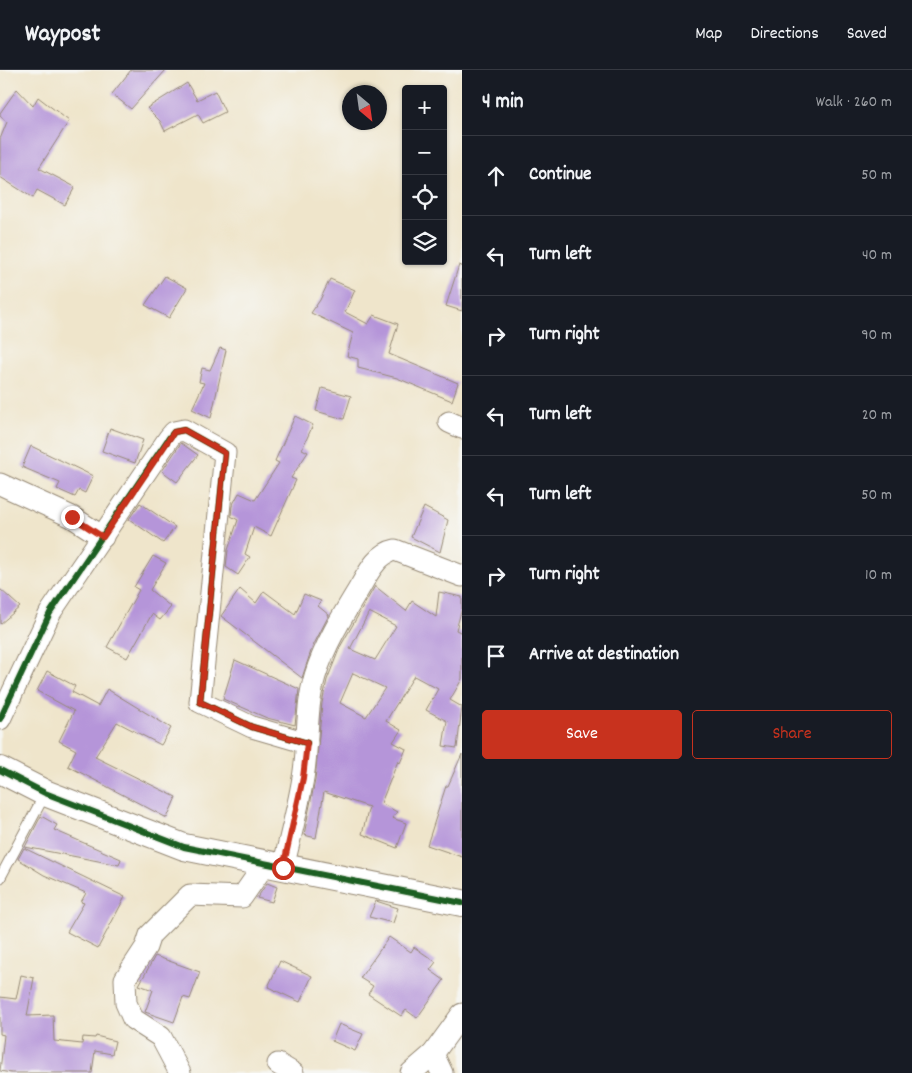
<!DOCTYPE html>
<html lang="en">
<head>
<meta charset="utf-8">
<style>
  :root { --surface:#171b24; --page:#20242c; --text:#f1f3f6; --muted:#9ea1a6; --line:#363941; --accent:#c8321e }
  body { margin:0; font-family:Dekko,sans-serif; background:var(--page); color:var(--text) }
  .controls { position:absolute; right:15px; top:15px; display:grid; overflow:hidden; border-radius:5px; box-shadow:0 1px 4px #0004 }
  .controls button { width:45px; height:45px; display:grid; place-items:center; padding:0; border:0; border-bottom:1px solid var(--line); background:var(--surface); color:var(--text); font:25px sans-serif }
  .compass { position:absolute; left:342px; top:15px; width:45px; height:45px; border-radius:50%; background:var(--surface); box-shadow:0 1px 4px #0004; rotate:151deg }
  .stop { position:absolute; width:15px; height:15px; margin:-11px; border:4px solid #c8321e; border-radius:50%; background:#fff }
  .stop.end { background:#c8321e; border-color:#fff; box-shadow:0 1px 5px #0008 }
  .list { margin:0; padding:0; list-style:none }
  h2 { display:flex; justify-content:space-between; align-items:center; height:65px; margin:0; padding:0 20px; font-size:21px }
  h2 small { font-size:16px; font-weight:400; color:var(--muted) }
  .list li { display:grid; grid-template-columns:32px 1fr auto; gap:15px; align-items:center; box-sizing:border-box; height:80px; padding:0 20px; border-top:1px solid var(--line) }
  .list b { display:block; font-size:19px; white-space:nowrap }
  .list em { font-size:16px; font-style:normal; color:var(--muted) }
  .actions { display:flex; gap:10px; padding:15px 20px }
  .actions a { flex:1; padding:11px 0; border:1px solid var(--accent); border-radius:5px; text-align:center; font-size:18px; color:var(--accent) }
  .actions .main { background:var(--accent); color:#fff }
  .icon { flex:none; width:28px; height:28px; fill:none; stroke:currentColor; stroke-width:2; stroke-linecap:round; stroke-linejoin:round }
  .map { position:relative; flex:none; width:462px; height:1003px; overflow:hidden }
  header { display:flex; align-items:center; gap:30px; box-sizing:border-box; height:70px; padding:0 25px; background:var(--surface); border-bottom:1px solid var(--line) }
  header strong { font-size:24px }
  nav { display:flex; gap:28px; margin-inline-start:auto; font-size:18px }
  main { display:flex }
  aside { flex:1; background:var(--surface) }
  .map>svg:first-child { display:block }
  .building { fill:#b595d9; fill-rule:evenodd }
  .lines { fill:none; stroke-linecap:round; stroke-linejoin:round }
  .service-casing { stroke:#958874; stroke-width:12 }
  .minor-casing { stroke:#958874; stroke-width:23 }
  .tertiary-casing { stroke:#958874; stroke-width:28 }
  .service { stroke:#fff; stroke-width:10 }
  .minor { stroke:#fff; stroke-width:21 }
  .tertiary { stroke:#fff; stroke-width:26 }
  .cycleway-casing { stroke:#f6f6f2; stroke-width:9 }
  .cycleway { stroke:#1b5e20; stroke-width:6 }
  .route { stroke:#c8321e; stroke-width:6 }
</style>
</head>
<body>
<header>
<strong>Waypost</strong>
<nav><a>Map</a><a>Directions</a><a>Saved</a></nav>
</header>
<main>
<div class="map">
<svg width="462" height="1003" viewBox="0 0 462 1003">
  <rect width="100%" height="100%" fill="#f6f6f2"/>
  <filter id="ink" filterUnits="userSpaceOnUse"><feTurbulence type="fractalNoise" baseFrequency=".02" numOctaves="2"/><feDisplacementMap in="SourceGraphic" scale="10" xChannelSelector="R" yChannelSelector="G"/><feConvolveMatrix kernelMatrix="1 2 1 2 8 2 1 2 1" color-interpolation-filters="sRGB"/></filter>
  <filter id="wash" filterUnits="userSpaceOnUse"><feTurbulence type="fractalNoise" baseFrequency=".0096" numOctaves="4" result="noise"/><feDisplacementMap in="SourceGraphic" scale="20" xChannelSelector="R" yChannelSelector="G"/><feGaussianBlur stdDeviation="1.12" result="paint"/><feColorMatrix in="noise" values="0 0 0 0 0 0 0 0 0 0 0 0 0 0 0 0 0 1.4 0 .05"/><feComposite in="paint" operator="in"/></filter>
  <g filter="url(#wash)">
    <rect width="100%" height="100%" fill="#efe5cb"/>
    <g id="blocks">
      <!-- building -->
      <g class="building">
        <path d="M131,0H166L131,39L112,24Z"/>
        <path d="M187,13L197,30L215,21L225,42L203,53L198,44L165,61L160,51L147,38Z"/>
        <path d="M17,19L33,36L38,27L69,51L39,98L75,117L65,135L37,120L33,128L0,107V69L7,52L0,46V43Z"/>
        <path d="M459,195L462,196V241L446,236Z"/>
        <path d="M165,206L187,218L169,248L145,235Z"/>
        <path d="M330,209L355,220L345,242L368,254L374,245L398,254L389,284L458,313L452,331L397,308L358,298V289L347,286L353,263L311,243L320,230Z"/>
        <path d="M220,278L226,280L211,348L192,339L204,313L199,312L202,298L210,300Z"/>
        <path d="M322,318L351,326L344,349L316,341Z"/>
        <path d="M295,346L313,355L302,379L308,382L291,408L296,410L271,466L254,457L245,484L250,487L238,505L226,497L228,480L238,450L231,446L232,436L239,423L255,430L279,393L275,391Z"/>
        <path d="M110,358L143,370L135,393L102,381Z"/>
        <path d="M181,373L198,385L177,412L162,401Z"/>
        <path d="M31,376L93,406L85,423L79,420L75,427L57,419L60,413L22,397Z"/>
        <path d="M140,433L175,457L163,473L129,449Z"/>
        <path d="M424,437L448,450L440,482L411,467Z"/>
        <path d="M153,486L166,493L150,520L171,537L160,550L152,544L127,588L107,577L139,520L134,517Z"/>
        <path d="M375,516L406,541L412,531L436,547L439,522L462,527V538L456,560L462,563V609L450,630L462,637L457,678L443,676L447,651L426,640L438,619L414,606L386,651L401,660L393,672L406,679L400,693L398,691L381,733L397,742L392,748L406,753L397,778L362,764L369,737L324,722L316,768L304,765L315,710L322,633L327,610L340,577ZM369,542L396,556L375,590L350,579ZM353,603L385,618L366,647L340,633Z"/>
        <path d="M0,519L20,537L0,554Z"/>
        <path d="M240,519L256,533L264,521L295,544L304,524L321,531L318,536L329,545L312,578L302,608L221,546Z"/>
        <path d="M235,590L299,619L295,655L267,648L223,629Z"/>
        <path d="M47,601L75,616L72,622L98,636L107,619L171,658L161,675L117,652L95,687L176,727L167,748L68,696L76,680L59,671L74,641L37,621Z"/>
        <path d="M462,684V787L427,775L446,716H448Z"/>
        <path d="M41,746L57,755L54,760L121,789L119,795L25,777Z"/>
        <path d="M24,778L125,827L98,878L67,862L84,833L81,832L86,823L44,805L18,789Z"/>
        <path d="M267,813L277,817L272,832L257,828Z"/>
        <path d="M376,831L398,838L393,853L369,847Z"/>
        <path d="M389,867L411,882L414,877L436,892L430,900L444,910L417,948L406,940L401,946L368,924L373,916L360,908Z"/>
        <path d="M155,886L200,902L190,929L183,927L174,952L145,942L153,920L139,915Z"/>
        <path d="M280,891L312,906L300,932L268,917Z"/>
        <path d="M21,905L34,908L27,946L53,945L54,971L82,974L83,967L95,968L96,966L115,971L112,984L95,981L92,1003H11L0,1001L4,965L0,964V927L16,929Z"/>
        <path d="M339,954L363,964L355,981L332,971Z"/>
      </g>
    </g>
  </g>
  <g filter="url(#ink)">
    <use href="#blocks" fill-opacity="0" stroke="#958874" stroke-width="1"/>
    <g class="lines">
      <!-- service casing -->
      <g class="service-casing">
        <path id="service" d="M0,808L45,724"/>
      </g>
      <!-- minor casing -->
      <g class="minor-casing">
        <g id="minor">
          <path d="M449,352L462,358"/>
          <path d="M0,414L72,447L103,467"/>
          <path d="M0,649L50,543L169,368L174,362L184,360L225,383L200,632L252,657L307,673"/>
          <path d="M283,798C290,768 298,738 303,708C309,674 305,640 315,606C325,574 343,545 360,517C368,503 378,483 395,480L462,506"/>
          <path d="M433,984L442,1003"/>
          <path d="M278,994L293,1003"/>
          <path d="M180,1003L161,967L133,949L126,933L125,909L146,877L150,865L190,825L242,827L265,794"/>
          <path d="M411,1003L433,984L462,944"/>
        </g>
      </g>
      <!-- tertiary casing -->
      <g class="tertiary-casing">
        <path id="tertiary" d="M0,700L45,723L184,777L462,833"/>
      </g>
      <!-- service -->
      <use href="#service" class="service"/>
      <!-- minor -->
      <use href="#minor" class="minor"/>
      <!-- tertiary -->
      <use href="#tertiary" class="tertiary"/>
      <!-- cycleway casing -->
      <g class="cycleway-casing">
        <g id="cycleway">
          <path d="M0,649L50,543L169,368L174,362L184,360L225,383L200,632L252,657L307,673"/>
          <path d="M0,700L45,723L184,777L462,833"/>
        </g>
      </g>
      <!-- cycleway -->
      <use href="#cycleway" class="cycleway"/>
    </g>
  </g>
  <g class="lines" filter="url(#ink)">
    <!-- route -->
    <path class="route" d="M72,447L103,467L174,362L184,360L225,383L200,632L252,657L307,673L303,708L283,798"/>
  </g>
</svg>
<div class="controls">
<button>+</button>
<button>−</button>
<button><svg class="icon" aria-label="locate" viewBox="0 0 24 24"><circle cx="12" cy="12" r="6"/><path d="M12 2v4M12 18v4M2 12h4M18 12h4"/></svg></button>
<button><svg class="icon" aria-label="layers" viewBox="0 0 24 24"><path d="M12 4l9 5-9 5-9-5zM3 14l9 5 9-5"/></svg></button>
</div>
<svg class="compass" viewBox="-18 -18 36 36"><path d="M0-13l5 13h-10z" fill="#e53935"/><path d="M0 13l5-13h-10z" fill="#9ea1a6"/></svg>
<div class="stop" style="left:283px;top:798px"></div>
<div class="stop end" style="left:72px;top:447px"></div>
</div>
<aside>
<h2>4 min<small>Walk · 260 m</small></h2>
<ul class="list">
<li><svg class="icon" aria-label="ahead" viewBox="0 0 24 24"><path d="M12 20V5M6 11l6-6 6 6"/></svg><div><b>Continue</b></div><em>50 m</em></li>
<li><svg class="icon" aria-label="left" viewBox="0 0 24 24"><path d="M17 20v-9H6M10 6l-5 5 5 5"/></svg><div><b>Turn left</b></div><em>40 m</em></li>
<li><svg class="icon" aria-label="right" viewBox="0 0 24 24"><path d="M7 20v-9h11M14 6l5 5-5 5"/></svg><div><b>Turn right</b></div><em>90 m</em></li>
<li><svg class="icon" aria-label="left" viewBox="0 0 24 24"><path d="M17 20v-9H6M10 6l-5 5 5 5"/></svg><div><b>Turn left</b></div><em>20 m</em></li>
<li><svg class="icon" aria-label="left" viewBox="0 0 24 24"><path d="M17 20v-9H6M10 6l-5 5 5 5"/></svg><div><b>Turn left</b></div><em>50 m</em></li>
<li><svg class="icon" aria-label="right" viewBox="0 0 24 24"><path d="M7 20v-9h11M14 6l5 5-5 5"/></svg><div><b>Turn right</b></div><em>10 m</em></li>
<li><svg class="icon" aria-label="arrive" viewBox="0 0 24 24"><path d="M6 21V4h12l-3 4 3 4H6"/></svg><div><b>Arrive at destination</b></div></li>
</ul>
<div class="actions"><a class="main">Save</a><a>Share</a></div>
</aside>
</main>
</body>
</html>
